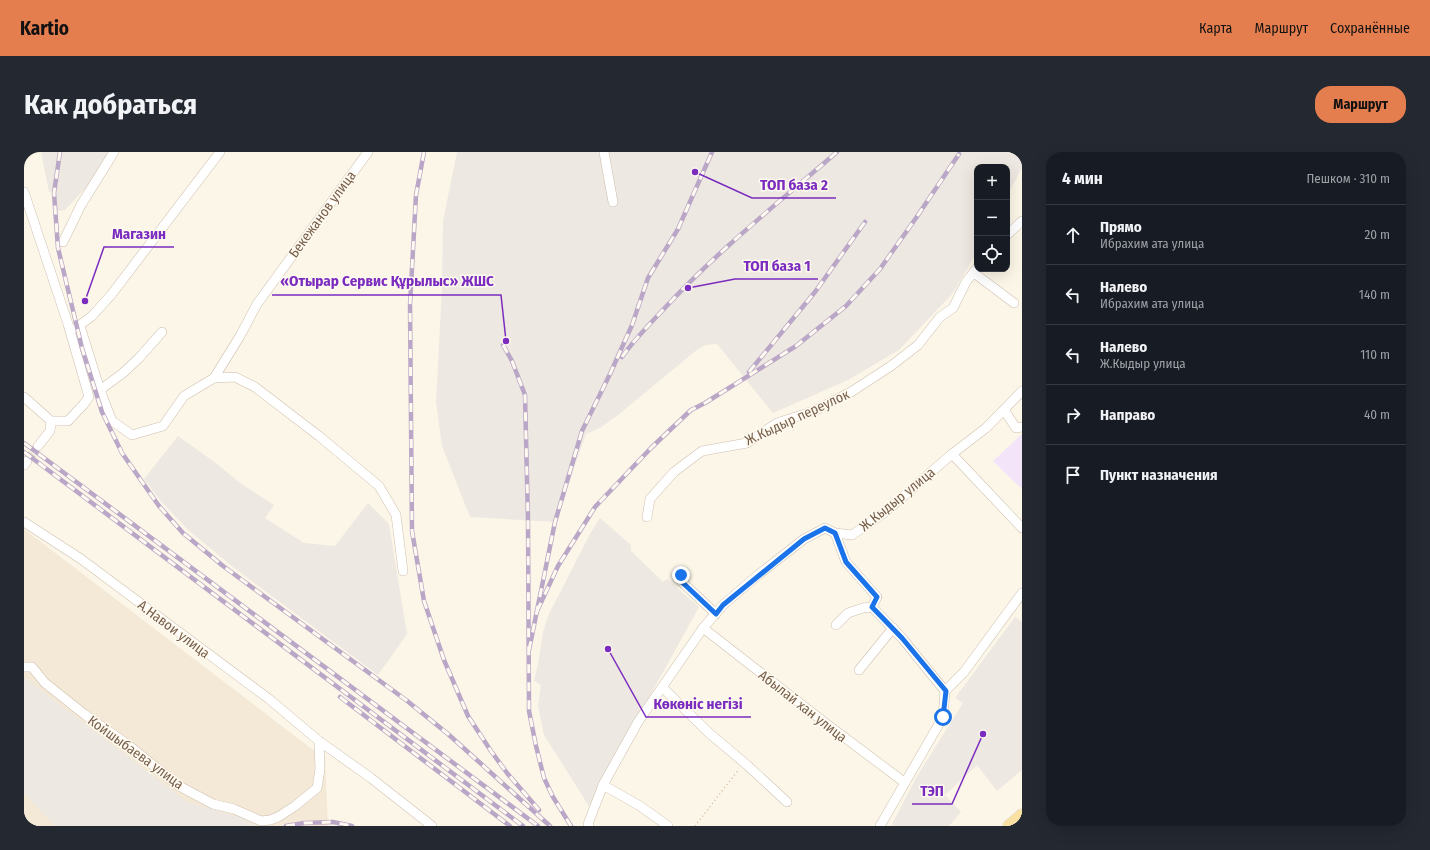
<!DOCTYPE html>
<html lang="ru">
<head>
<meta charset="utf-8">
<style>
  :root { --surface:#171b24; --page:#242831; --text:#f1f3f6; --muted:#9ea1a6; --line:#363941; --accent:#e47e4f }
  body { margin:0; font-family:"Fira Sans Condensed",sans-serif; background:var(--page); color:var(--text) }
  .controls { position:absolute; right:12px; top:12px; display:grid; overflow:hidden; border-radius:8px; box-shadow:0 4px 16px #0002 }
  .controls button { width:36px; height:36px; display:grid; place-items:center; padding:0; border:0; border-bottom:1px solid var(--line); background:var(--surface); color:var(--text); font:20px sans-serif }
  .stop { position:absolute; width:12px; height:12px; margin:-9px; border:3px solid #1a73e8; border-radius:50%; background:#fff }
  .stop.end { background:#1a73e8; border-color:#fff; box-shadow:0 1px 4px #0008 }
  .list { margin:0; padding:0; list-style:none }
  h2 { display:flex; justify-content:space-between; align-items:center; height:52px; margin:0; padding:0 16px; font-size:17px }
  h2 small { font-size:13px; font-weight:400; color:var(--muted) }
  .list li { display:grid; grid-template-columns:26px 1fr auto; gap:12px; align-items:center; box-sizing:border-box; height:60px; padding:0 16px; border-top:1px solid var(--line) }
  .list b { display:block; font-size:15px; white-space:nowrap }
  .list p { margin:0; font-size:13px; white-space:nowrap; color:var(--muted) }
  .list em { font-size:13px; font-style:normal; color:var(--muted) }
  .icon { flex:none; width:22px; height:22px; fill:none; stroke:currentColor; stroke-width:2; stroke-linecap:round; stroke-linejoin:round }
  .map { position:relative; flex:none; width:998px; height:674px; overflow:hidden; border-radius:16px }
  header { display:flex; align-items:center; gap:24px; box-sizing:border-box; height:56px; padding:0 20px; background:var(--accent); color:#111 }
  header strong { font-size:19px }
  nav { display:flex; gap:22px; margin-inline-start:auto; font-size:14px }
  .intro { display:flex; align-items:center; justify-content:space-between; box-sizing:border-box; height:96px; padding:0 24px }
  h1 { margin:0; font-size:28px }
  .button { padding:10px 18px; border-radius:16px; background:var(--accent); color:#111; font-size:14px; font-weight:700 }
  main { display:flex; gap:24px; padding:0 24px }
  aside { flex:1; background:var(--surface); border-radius:16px; box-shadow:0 4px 16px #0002 }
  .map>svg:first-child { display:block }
  .residential { fill:#f4e9d6 }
  .industrial { fill:#ede8e1 }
  .education { fill:#f3e4f9 }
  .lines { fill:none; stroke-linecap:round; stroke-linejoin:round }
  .minor-tunnel { stroke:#dbd0c1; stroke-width:9; stroke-dasharray:9 4.5; stroke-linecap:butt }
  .minor-casing { stroke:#cebfae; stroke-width:10 }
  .major-casing { stroke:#dcd5d0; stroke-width:13 }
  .path { stroke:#d7bca2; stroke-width:1.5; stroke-dasharray:1 3; stroke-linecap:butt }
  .minor { stroke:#fff; stroke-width:9 }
  .major { stroke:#fae1a2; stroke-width:12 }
  .rail-casing { stroke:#baa6c7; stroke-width:4.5 }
  .rail { stroke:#fffaef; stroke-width:3; stroke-dasharray:9; stroke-linecap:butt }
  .route { stroke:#1a73e8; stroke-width:5 }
  .labels { text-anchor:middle; stroke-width:3; stroke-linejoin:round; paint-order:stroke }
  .street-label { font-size:14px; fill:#775f4c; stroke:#fffaef }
  .leader { fill:none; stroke:#7b2cbf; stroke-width:1.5 }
  .callout-dot { fill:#7b2cbf; stroke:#fffaef; stroke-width:1.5 }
  .callout-label { font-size:15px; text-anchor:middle; font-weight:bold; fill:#7b2cbf; stroke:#fffaef; stroke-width:3; stroke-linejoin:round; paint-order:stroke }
</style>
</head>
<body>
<header>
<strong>Kartio</strong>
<nav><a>Карта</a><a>Маршрут</a><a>Сохранённые</a></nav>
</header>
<div class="intro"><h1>Как добраться</h1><a class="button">Маршрут</a></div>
<main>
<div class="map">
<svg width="998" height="674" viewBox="0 0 998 674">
  <rect width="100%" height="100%" fill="#fcf6e8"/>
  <!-- residential -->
  <path class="residential" d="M0,377L301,607L304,674H0Z"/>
  <!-- industrial -->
  <g class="industrial">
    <path d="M17,0H84L70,27L41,58L33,59L30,41L25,40Z"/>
    <path d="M433,0H998V16L983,44V15H953V100L929,141L875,198L824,228L749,261L693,192L682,193L674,197L594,263L576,276L562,282L531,370L446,365L418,294L412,250L418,136L419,69Z"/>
    <path d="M154,284L193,312L216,331L250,353L241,366L280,391L311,394L344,351L365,372L383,482L354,523L209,415L163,377L136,348L120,327Z"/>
    <path d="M576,366L607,393V399L639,430L643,427L675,455L565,654L520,583L514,554L517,533L510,529L514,513L519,480L525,462L566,382Z"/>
    <path d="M991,465L998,470V618L973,639L953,613L921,643L937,660L925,674H867L892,626L939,551L931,546Z"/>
    <path d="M0,525L163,650L219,666L232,674H31L0,641Z"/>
  </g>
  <!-- education -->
  <path class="education" d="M998,282V337L969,309Z"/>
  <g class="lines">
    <!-- minor-tunnel -->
    <path class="minor-tunnel" d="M3,309L14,294"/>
    <!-- minor casing -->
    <g class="minor-casing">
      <g id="minor">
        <path d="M580,0L589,50"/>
        <path d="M0,40L44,172L65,245L59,253L44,269H27L0,245"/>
        <path d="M983,83L998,69"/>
        <path d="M39,90L57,53L90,0"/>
        <path d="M950,121L990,151"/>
        <path d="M56,174L76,238L88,269L108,283L139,274L160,244L190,226L211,225L231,235L295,284L355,334L372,363L379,419"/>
        <path d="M52,176L68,164L87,143L196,0"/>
        <path d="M190,226L216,184L233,152L344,0"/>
        <path d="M76,238L99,221L115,206L138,180"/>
        <path d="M980,258L992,276L998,275"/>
        <path d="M14,294L26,279L27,269"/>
        <path d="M928,302L998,376"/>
        <path d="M0,313L3,309"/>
        <path d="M623,365L626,347L650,320L678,299L723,291L753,271L790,259L827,240L867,214L894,193L916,165L929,156L942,130L953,116"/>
        <path d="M0,370L57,407L245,547L295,589L347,626L408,674"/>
        <path d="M811,381L822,410L853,445L848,455L878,486L921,539"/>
        <path d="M657,423L658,430L692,462"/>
        <path d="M812,473L824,461L839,456L848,455"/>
        <path d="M679,476L804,573L880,630"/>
        <path d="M0,515H8L21,531L60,562L103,592L155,634L189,652L210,657L237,669L246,668L254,665L271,654L293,636L296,617L295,589"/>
        <path d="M835,518L869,476"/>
        <path d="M639,536L685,581L723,613L763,650"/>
        <path d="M579,633L616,654L644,674"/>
        <path d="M565,674L564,672L579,633L614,570L679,476L699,453L734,423L780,387L801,376L811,381L828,383L860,361L928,302L962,276L998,239"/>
        <path d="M856,674L919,565L921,539L940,520L998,441"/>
      </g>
    </g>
    <!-- major casing -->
    <g class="major-casing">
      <path id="major" d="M985,674L998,663"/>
    </g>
    <!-- path -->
    <path class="path" d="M671,674L715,617"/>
    <!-- minor -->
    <use href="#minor" class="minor"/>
    <!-- major -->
    <use href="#major" class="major"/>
    <!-- rail casing -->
    <g class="rail-casing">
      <g id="rail">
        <path d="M36,0L30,41L34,96L58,196L78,260L98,301L135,354L159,381L199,414L382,548L424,582L526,674"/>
        <path d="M400,0L392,43L386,153L388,379L400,449L420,508L444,564L467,599L483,621L515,658"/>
        <path d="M479,193L488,209L501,243L504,368L505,559L512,594L520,626L529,645L547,674"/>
        <path d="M598,205C610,188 624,174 638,159C691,101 754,51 813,0"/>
        <path d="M725,220L791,140L841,70"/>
        <path d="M0,291L514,674"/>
        <path d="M0,300L499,674"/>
        <path d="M513,459L534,414L571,355L627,296L667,258L681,251L772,194L822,154L856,117L892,66L935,2"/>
        <path d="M505,498L531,370L558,279L586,222L608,173L624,126L654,77L688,0"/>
        <path d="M316,545L486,674"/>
        <path d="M262,674L280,671L309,670L328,674"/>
      </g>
    </g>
    <!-- rail -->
    <use href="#rail" class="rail"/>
  </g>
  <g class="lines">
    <!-- route -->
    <path class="route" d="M657,423L658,430L692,462L699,453L780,387L801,376L811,381L822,410L853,445L848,455L878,486L922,539L919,565"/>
  </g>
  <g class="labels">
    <!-- street labels -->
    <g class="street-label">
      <text transform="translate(298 62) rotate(-54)" y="5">Бекежанов улица</text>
      <text transform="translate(773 265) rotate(-25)" y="5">Ж.Кыдыр переулок</text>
      <text transform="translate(873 347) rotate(-39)" y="5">Ж.Кыдыр улица</text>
      <text transform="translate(150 477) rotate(37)" y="5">А.Навои улица</text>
      <text transform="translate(779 554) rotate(38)" y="5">Абылай хан улица</text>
      <text transform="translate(112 600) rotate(36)" y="5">Койшыбаева улица</text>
    </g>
  </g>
  <!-- callouts -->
  <path class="leader" d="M671 20L728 46H812M61 149L80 95H150M664 136L711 127H794M482 189L477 143H248M584 497L622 565H727M959 582L928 652H888"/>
  <g class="callout-dot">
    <circle cx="671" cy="20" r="4"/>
    <circle cx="61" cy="149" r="4"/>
    <circle cx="664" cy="136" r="4"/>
    <circle cx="482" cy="189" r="4"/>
    <circle cx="584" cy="497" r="4"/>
    <circle cx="959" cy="582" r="4"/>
  </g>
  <g class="callout-label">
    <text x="770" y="38">ТОП база 2</text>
    <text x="115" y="87">Магазин</text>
    <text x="753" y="119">ТОП база 1</text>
    <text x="363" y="134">«Отырар Сервис Құрылыс» ЖШС</text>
    <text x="674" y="557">Көкөніс негізі</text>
    <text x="908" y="644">ТЭП</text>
  </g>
</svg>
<div class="controls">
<button>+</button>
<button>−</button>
<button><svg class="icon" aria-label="locate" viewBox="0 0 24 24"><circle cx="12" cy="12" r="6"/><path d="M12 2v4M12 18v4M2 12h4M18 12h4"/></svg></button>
</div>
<div class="stop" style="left:919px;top:565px"></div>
<div class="stop end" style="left:657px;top:423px"></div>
</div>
<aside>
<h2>4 мин<small>Пешком · 310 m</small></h2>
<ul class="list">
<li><svg class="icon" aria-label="ahead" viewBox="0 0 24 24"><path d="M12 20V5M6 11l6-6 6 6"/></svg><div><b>Прямо</b><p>Ибрахим ата улица</p></div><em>20 m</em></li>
<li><svg class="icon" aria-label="left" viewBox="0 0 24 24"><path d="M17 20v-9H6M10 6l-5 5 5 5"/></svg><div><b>Налево</b><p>Ибрахим ата улица</p></div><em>140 m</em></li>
<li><svg class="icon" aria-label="left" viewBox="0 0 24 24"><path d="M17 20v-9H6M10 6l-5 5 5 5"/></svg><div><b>Налево</b><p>Ж.Кыдыр улица</p></div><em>110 m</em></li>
<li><svg class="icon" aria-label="right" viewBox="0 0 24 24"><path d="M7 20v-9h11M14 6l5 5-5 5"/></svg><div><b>Направо</b></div><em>40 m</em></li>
<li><svg class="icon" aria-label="arrive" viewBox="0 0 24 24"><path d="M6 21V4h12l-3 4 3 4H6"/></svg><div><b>Пункт назначения</b></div></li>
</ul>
</aside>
</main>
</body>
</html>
